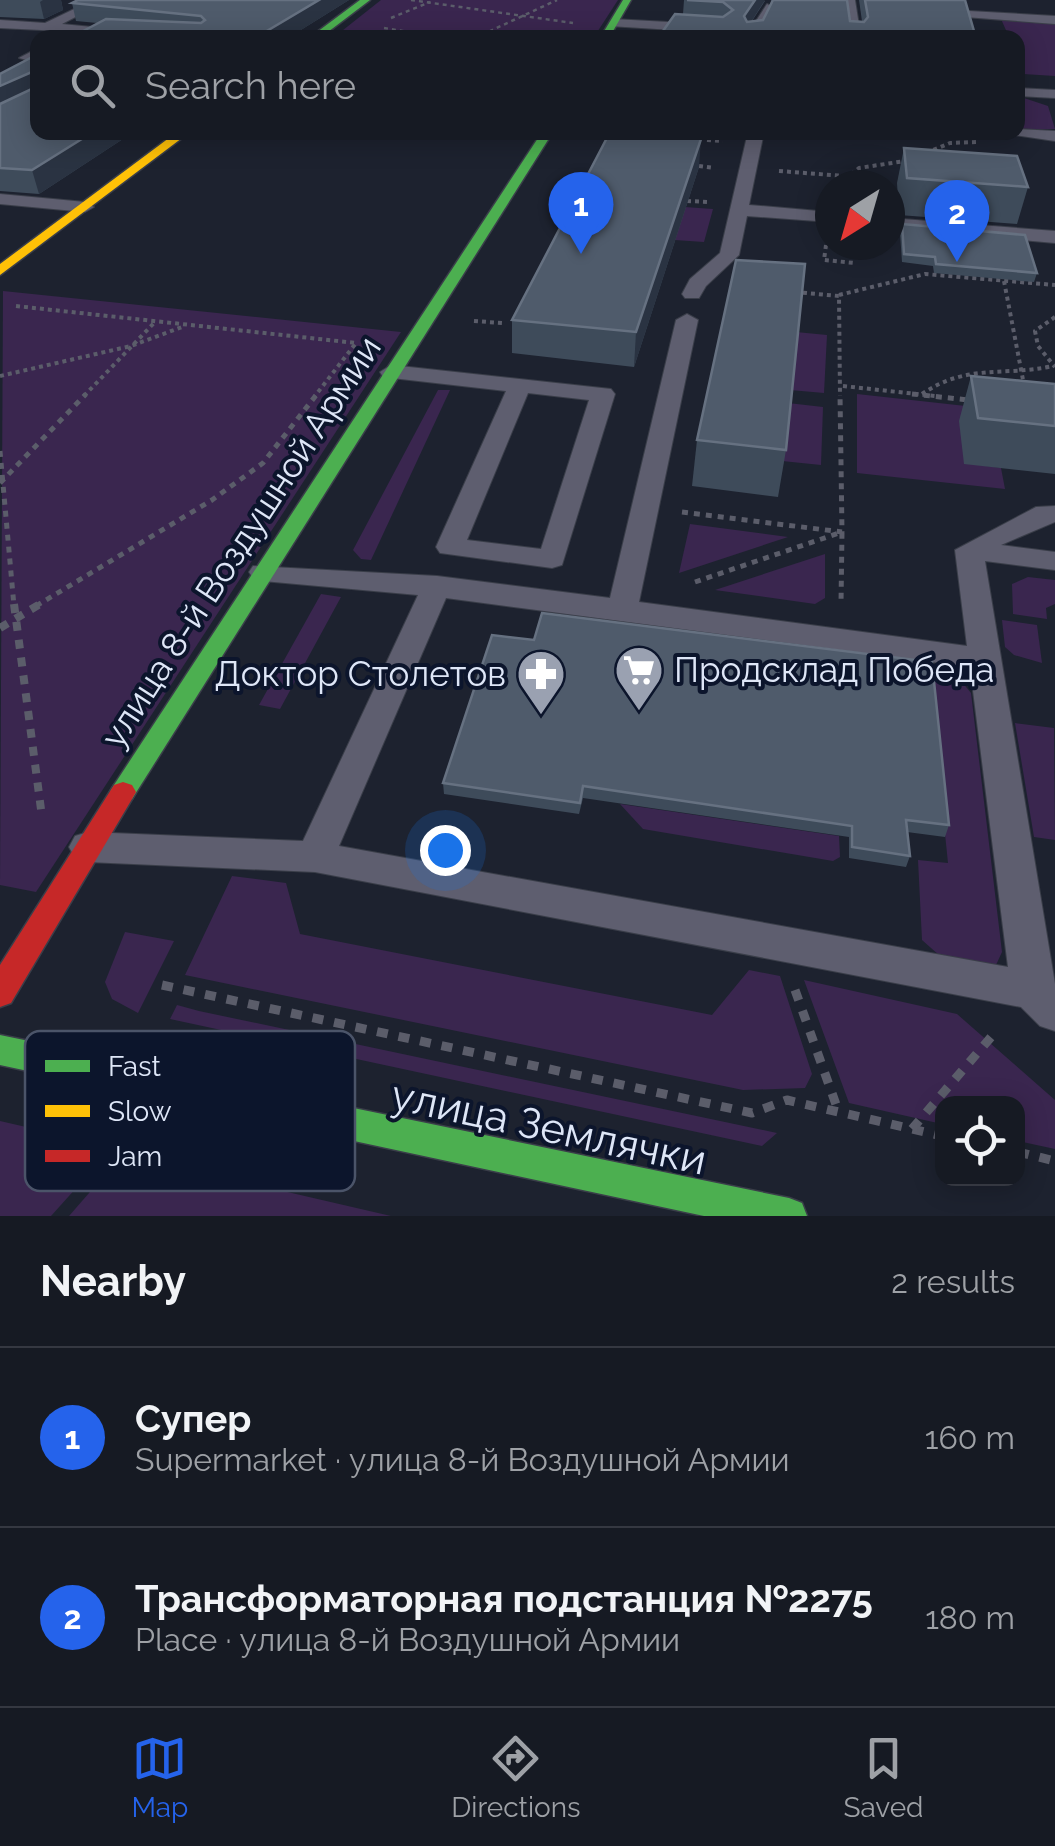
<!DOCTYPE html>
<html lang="en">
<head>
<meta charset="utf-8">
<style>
  :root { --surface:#161a23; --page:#232730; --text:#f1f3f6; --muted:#9ea1a6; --line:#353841; --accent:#2563eb }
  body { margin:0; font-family:Raleway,sans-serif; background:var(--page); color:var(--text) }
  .controls { position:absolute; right:30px; bottom:30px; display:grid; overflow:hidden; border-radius:20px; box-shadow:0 5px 25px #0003 }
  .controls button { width:90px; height:90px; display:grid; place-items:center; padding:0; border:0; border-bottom:2px solid var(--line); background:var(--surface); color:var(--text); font:50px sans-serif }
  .compass { position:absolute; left:815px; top:170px; width:90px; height:90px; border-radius:50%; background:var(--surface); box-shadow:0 5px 25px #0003; rotate:217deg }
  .you { position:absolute; left:445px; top:850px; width:35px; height:35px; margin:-25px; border:8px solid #fff; border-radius:50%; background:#1a73e8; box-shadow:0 0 0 15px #1a73e833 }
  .badge { display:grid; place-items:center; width:65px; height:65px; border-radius:50%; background:var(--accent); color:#fff; font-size:32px; font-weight:700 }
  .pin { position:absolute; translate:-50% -82px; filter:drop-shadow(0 2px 5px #0008) }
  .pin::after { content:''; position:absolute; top:52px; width:35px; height:30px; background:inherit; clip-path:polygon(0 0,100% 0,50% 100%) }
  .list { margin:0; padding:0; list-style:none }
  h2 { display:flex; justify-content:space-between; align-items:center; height:130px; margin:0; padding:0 40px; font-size:42px }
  h2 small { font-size:32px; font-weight:400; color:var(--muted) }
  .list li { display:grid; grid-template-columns:65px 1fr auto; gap:30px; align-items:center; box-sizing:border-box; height:180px; padding:0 40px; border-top:2px solid var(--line) }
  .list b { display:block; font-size:38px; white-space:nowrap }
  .list p { margin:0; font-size:32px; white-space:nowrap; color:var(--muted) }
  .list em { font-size:32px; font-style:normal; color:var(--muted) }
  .icon { flex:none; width:55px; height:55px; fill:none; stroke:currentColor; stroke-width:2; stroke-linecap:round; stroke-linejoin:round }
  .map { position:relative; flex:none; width:1055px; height:1216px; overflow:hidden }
  .search { position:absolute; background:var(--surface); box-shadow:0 5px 25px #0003; left:30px; right:30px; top:30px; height:110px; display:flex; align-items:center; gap:25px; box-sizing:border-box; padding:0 35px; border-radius:20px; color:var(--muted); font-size:38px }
  .sheet { height:490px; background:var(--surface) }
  nav { display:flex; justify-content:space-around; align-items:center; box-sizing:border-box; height:140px; border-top:2px solid var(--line); background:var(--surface); font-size:28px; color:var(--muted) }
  nav a { display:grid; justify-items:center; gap:5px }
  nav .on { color:var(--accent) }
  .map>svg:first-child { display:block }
  .green { fill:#3a264f }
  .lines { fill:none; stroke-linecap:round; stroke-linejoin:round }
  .lane-casing { stroke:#3a3e49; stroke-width:2 }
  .fast-casing { stroke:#3a3e49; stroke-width:3 }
  .slow-casing { stroke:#3a3e49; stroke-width:3 }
  .jam-casing { stroke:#3a3e49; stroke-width:3 }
  .path-far4 { stroke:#5b5d6a; stroke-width:2.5; stroke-dasharray:4 4; stroke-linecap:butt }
  .path-far3 { stroke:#5b5d6a; stroke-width:4; stroke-dasharray:4 4; stroke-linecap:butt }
  .path-far2 { stroke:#5b5d6a; stroke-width:5; stroke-dasharray:6 6; stroke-linecap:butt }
  .path-far1 { stroke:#5b5d6a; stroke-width:8; stroke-dasharray:9 9; stroke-linecap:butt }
  .path { stroke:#5b5d6a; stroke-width:9; stroke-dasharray:11 11; stroke-linecap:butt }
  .lane { fill:#5e5e6f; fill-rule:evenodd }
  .fast { fill:#4caf50; fill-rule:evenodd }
  .slow { fill:#ffc107; fill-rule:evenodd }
  .jam { fill:#c62828; fill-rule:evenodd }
  .wall { fill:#3e4b5a }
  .shaded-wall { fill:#2a3342 }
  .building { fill:#4f5b6b; stroke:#667181; stroke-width:2.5 }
  .labels { text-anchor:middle; stroke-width:8; stroke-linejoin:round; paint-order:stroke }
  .street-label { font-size:35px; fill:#dee6f7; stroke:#0c152c }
  .poi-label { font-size:35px; fill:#dee6f7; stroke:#0c152c; text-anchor:start }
  .near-street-label { font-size:42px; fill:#dee6f7; stroke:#0c152c }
  .key { fill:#0c152c; stroke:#4b5469; stroke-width:2.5 }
  .key-label { font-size:28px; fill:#dee6f7 }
</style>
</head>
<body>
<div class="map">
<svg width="1055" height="1216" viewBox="0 0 1055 1216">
  <rect width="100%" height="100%" fill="#1d222f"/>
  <!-- green -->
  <g class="green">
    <path d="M381,0H618L594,37L333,38Z"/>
    <path d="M1001,19L1055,22V76L1023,74L1018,38L1009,37Z"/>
    <path d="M1018,96L1048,106L1055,129L1018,130Z"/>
    <path d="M685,207L713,209L704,242L675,240Z"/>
    <path d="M3,291L401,332L36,892L0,885Z"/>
    <path d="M796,332L827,335L824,393L790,390Z"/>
    <path d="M438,390H450L371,560L361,559L353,550Z"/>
    <path d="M857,394L993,409L964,463L1001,468L1005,489L857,473Z"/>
    <path d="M788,403L823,407L821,465L782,461Z"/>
    <path d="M690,524L788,537L679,573Z"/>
    <path d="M825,554V598L815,604L715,590Z"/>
    <path d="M1028,577L1055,580V604L1046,608L1047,619L1013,614L1012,584Z"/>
    <path d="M321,594L341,597L280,709L259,705Z"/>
    <path d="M1002,620L1037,625L1042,663L1014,655L1005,647Z"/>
    <path d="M928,667L957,676L971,693L1002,952L996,965L948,963L922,940L918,860L948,863Z"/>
    <path d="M1015,723L1054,728L1055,840L1034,837Z"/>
    <path d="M620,804L839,836L840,857L833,861L643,829Z"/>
    <path d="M232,876L286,883L300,934L712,1015L749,970L780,976L812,1074L805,1088L743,1090L185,975Z"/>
    <path d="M125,932L174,941L138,1013L112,999L105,982Z"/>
    <path d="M804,980L957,1014L1055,1100V1149L1018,1141V1104H942V1124L849,1103Z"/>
    <path d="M177,1005L199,1011L777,1133L762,1146L170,1019Z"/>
    <path d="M0,1121L113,1147L51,1216H0Z"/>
    <path d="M123,1154L391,1216H69Z"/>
  </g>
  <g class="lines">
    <!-- lane casing -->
    <g class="lane-casing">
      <g id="lane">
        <path d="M93,0H108L62,24L204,38L0,28V20L45,23Z"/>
        <path d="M815,0H855L861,38H849L846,5Z"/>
        <path d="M767,4L773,7L757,38H745Z"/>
        <path d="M969,11L1055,16V24L965,17Z"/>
        <path d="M613,19L705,24L711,28L705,32L609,26Z"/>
        <path d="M38,48V63L19,58Z"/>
        <path d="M1018,88L1055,90V98L1018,96Z"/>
        <path d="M1018,129L1055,131V141L994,132H1018Z"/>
        <path d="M748,132H764L749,205L830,212V222L747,216L739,255L706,286L699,298H685L682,294L690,279L720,253Z"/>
        <path d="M0,194L85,202L94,207L85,212L0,204Z"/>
        <path d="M890,218L1055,231V243L890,228Z"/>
        <path d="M687,314L698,320L639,602L967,646L955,550L1036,507L1055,506V522L1001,545L1055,552V570L985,561L1055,984V1031L1040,1026L1021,1007L315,872L88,862L75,858L69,847L75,836L88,832L303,841L418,595L263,581L253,578L249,572L253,566L437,576L610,598L676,320ZM446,598L970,667L1008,967L339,846Z"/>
        <path d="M391,365L611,389L615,394L562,565L552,568L440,553L436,547L506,391L383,377L380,372ZM528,393L589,400L541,549L467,540Z"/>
      </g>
    </g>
    <!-- fast casing -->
    <g class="fast-casing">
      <g id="fast">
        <path d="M360,0H370L320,38H309Z"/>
        <path d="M623,0H631L609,38H600Z"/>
        <path d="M542,132H553L132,799L123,802L114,799L110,792L114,785Z"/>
        <path d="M0,1035L789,1198L802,1203L807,1216H704L0,1065Z"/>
      </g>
    </g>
    <!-- slow casing -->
    <g class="slow-casing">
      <path id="slow" d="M177,132H190L0,275V264Z"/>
    </g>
    <!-- jam casing -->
    <g class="jam-casing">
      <path id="jam" d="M123,782L132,785L136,792L132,799L11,1003L0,1007V965L114,785Z"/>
    </g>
    <!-- path-far4 -->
    <g class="path-far4">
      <path d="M411,0L573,23"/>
      <path d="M391,18L430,2"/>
      <path d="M384,28L447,38"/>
      <path d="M475,38L557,0"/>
    </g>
    <!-- path-far3 -->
    <g class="path-far3">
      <path d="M707,140L723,141"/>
      <path d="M926,153L950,143L976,142"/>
      <path d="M699,166L714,168"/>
      <path d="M779,171L844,176"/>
      <path d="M839,185L859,168L905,161"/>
      <path d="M687,201L709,202"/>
      <path d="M826,245L824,260L855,263"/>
      <path d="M1004,281L1024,385"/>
      <path d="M795,292L839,296L840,396"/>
      <path d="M839,295L925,274L1055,285"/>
      <path d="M16,306L356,343L315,396"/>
      <path d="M1055,317L1035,331L1038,346L1055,367"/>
      <path d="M474,321L502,323"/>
      <path d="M0,376L131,346L182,327"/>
      <path d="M843,386L935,396"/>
      <path d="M922,394C968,363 1002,377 1053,366"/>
      <path d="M84,396L154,323"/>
    </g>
    <!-- path-far2 -->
    <g class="path-far2">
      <path d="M912,394L969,400"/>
      <path d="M0,451L14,606"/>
      <path d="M0,483L86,394"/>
      <path d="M682,512L842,532L840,394"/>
      <path d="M695,582L842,532L841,604"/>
      <path d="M36,606L212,500L263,463L317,394"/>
    </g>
    <!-- path-far1 -->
    <g class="path-far1">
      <path d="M14,604L42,817"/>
      <path d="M0,628L40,604"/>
    </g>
    <!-- path -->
    <g class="path">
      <path d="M162,985L752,1113L787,1100L942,1136"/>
      <path d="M795,990L838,1110"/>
      <path d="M912,1129L998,1029"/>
      <path d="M1018,1152L1055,1161"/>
    </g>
    <!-- lane -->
    <use href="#lane" class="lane"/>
    <!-- fast -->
    <use href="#fast" class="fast"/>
    <!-- slow -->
    <use href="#slow" class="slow"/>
    <!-- jam -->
    <use href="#jam" class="jam"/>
  </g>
  <!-- wall -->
  <g class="wall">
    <path d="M0,0H61L63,10L44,19L0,17Z"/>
    <path d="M78,0H349L288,38H70L97,23L76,21L72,3Z"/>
    <path d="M684,0L765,1L752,21L763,20L772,3L771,0H847L850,21H862L859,0H965L976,38H658L683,14Z"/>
    <path d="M0,74L129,135L39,194L0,191Z"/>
    <path d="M904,148L1028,187L1017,224L899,215L897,183Z"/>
    <path d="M699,167L634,367L512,353V320Z"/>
    <path d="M902,224L1037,273L1034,282L934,273L933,266L902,262L900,233Z"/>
    <path d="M971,376L1055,384V474L964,464L959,421Z"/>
    <path d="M697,440L786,450L778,497L692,486Z"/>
    <path d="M492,635L949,825L945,837L907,832L910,856L906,867L849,858V837L583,798L579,814L444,794L443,783Z"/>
  </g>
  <!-- shaded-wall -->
  <g class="shaded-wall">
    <path d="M43,0H61L63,10L44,19L40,2Z"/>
    <path d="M319,0H349L288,38H255Z"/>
    <path d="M755,0H765L742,36L744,16Z"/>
    <path d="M34,71L38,86L0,110V86Z"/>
    <path d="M93,132H129V135L39,194L32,170Z"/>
    <path d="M701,139L699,167L634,367L636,332Z"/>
  </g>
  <!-- building -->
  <g class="building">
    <path d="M78,0H319L255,38H70L106,19L201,23L205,20L201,16L72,3Z"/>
    <path d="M687,0H755L744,16L747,22L763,20L773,0H847L850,21L864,22L868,17L865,0H965L976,38H658L675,14L723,17L733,10L723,2Z"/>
    <path d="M38,54V132H93L32,170L0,168V104L34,88V71L0,86V74Z"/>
    <path d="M610,132L701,139L636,332L512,320Z"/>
    <path d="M904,148L1017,156L1028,187L907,178Z"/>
    <path d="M902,224L1025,235L1037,273L936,264L935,257L904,254Z"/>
    <path d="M736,260L805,264L786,450L697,440Z"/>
    <path d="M971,376L1055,384V426L978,418Z"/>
    <path d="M542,613L932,662L949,825L906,820L910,856L852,847V826L583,786L580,803L443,783L492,635L534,640Z"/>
  </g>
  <!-- icons -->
  <defs>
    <g id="supermarket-pin" transform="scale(2.5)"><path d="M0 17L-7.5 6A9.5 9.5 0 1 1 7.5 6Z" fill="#9aa1b1" stroke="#0c152c"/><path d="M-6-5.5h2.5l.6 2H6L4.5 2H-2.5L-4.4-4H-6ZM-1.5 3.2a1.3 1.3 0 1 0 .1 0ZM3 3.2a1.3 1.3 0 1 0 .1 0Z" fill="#fff"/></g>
    <g id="pharmacy-pin" transform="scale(2.5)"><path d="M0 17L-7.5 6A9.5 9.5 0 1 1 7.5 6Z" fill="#9aa1b1" stroke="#0c152c"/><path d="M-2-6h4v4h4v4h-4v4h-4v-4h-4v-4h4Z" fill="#fff"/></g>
  </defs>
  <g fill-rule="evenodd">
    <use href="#supermarket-pin" x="639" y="670"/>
    <use href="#pharmacy-pin" x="541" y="674"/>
  </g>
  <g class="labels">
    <!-- street labels -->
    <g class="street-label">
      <text transform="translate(241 542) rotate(-57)" y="12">улица 8-й Воздушной Армии</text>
    </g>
    <!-- poi labels -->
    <g class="poi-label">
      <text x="674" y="682">Продсклад Победа</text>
      <text x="506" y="686" text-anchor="end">Доктор Столетов</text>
    </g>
    <!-- near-street labels -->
    <g class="near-street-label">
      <text transform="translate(549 1127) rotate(12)" y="15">улица Землячки</text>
    </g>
  </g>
  <!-- legend -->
  <rect x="25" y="1031" width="330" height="160" rx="15" class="key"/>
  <rect x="45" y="1060" width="45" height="12" fill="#4caf50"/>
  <rect x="45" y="1105" width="45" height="12" fill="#ffc107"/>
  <rect x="45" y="1150" width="45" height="12" fill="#c62828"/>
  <g class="key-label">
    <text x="108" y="1076">Fast</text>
    <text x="108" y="1121">Slow</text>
    <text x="108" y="1166">Jam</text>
  </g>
</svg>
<div class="controls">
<button><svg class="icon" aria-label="locate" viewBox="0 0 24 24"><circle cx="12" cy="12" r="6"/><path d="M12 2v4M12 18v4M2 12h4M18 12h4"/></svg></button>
</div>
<svg class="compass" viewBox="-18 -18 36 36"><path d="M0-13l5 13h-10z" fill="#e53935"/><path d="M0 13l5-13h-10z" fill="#9ea1a6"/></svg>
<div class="you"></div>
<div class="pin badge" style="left:581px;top:254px">1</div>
<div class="pin badge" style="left:957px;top:262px">2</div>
<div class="search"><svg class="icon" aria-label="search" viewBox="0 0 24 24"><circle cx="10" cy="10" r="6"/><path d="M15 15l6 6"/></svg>Search here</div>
</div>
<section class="sheet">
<h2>Nearby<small>2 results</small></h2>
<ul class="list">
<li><span class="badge">1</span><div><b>Супер</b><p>Supermarket · улица 8-й Воздушной Армии</p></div><em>160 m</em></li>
<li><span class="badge">2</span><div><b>Трансформаторная подстанция №2275</b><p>Place · улица 8-й Воздушной Армии</p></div><em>180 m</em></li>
</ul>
</section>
<nav>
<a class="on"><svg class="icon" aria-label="map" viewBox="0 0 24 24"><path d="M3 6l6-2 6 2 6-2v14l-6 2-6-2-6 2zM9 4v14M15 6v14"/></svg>Map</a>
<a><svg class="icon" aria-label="directions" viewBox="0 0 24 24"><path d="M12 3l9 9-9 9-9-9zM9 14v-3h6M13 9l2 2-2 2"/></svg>Directions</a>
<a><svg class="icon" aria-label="saved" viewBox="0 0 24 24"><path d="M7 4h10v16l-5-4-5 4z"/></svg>Saved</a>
</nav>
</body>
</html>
